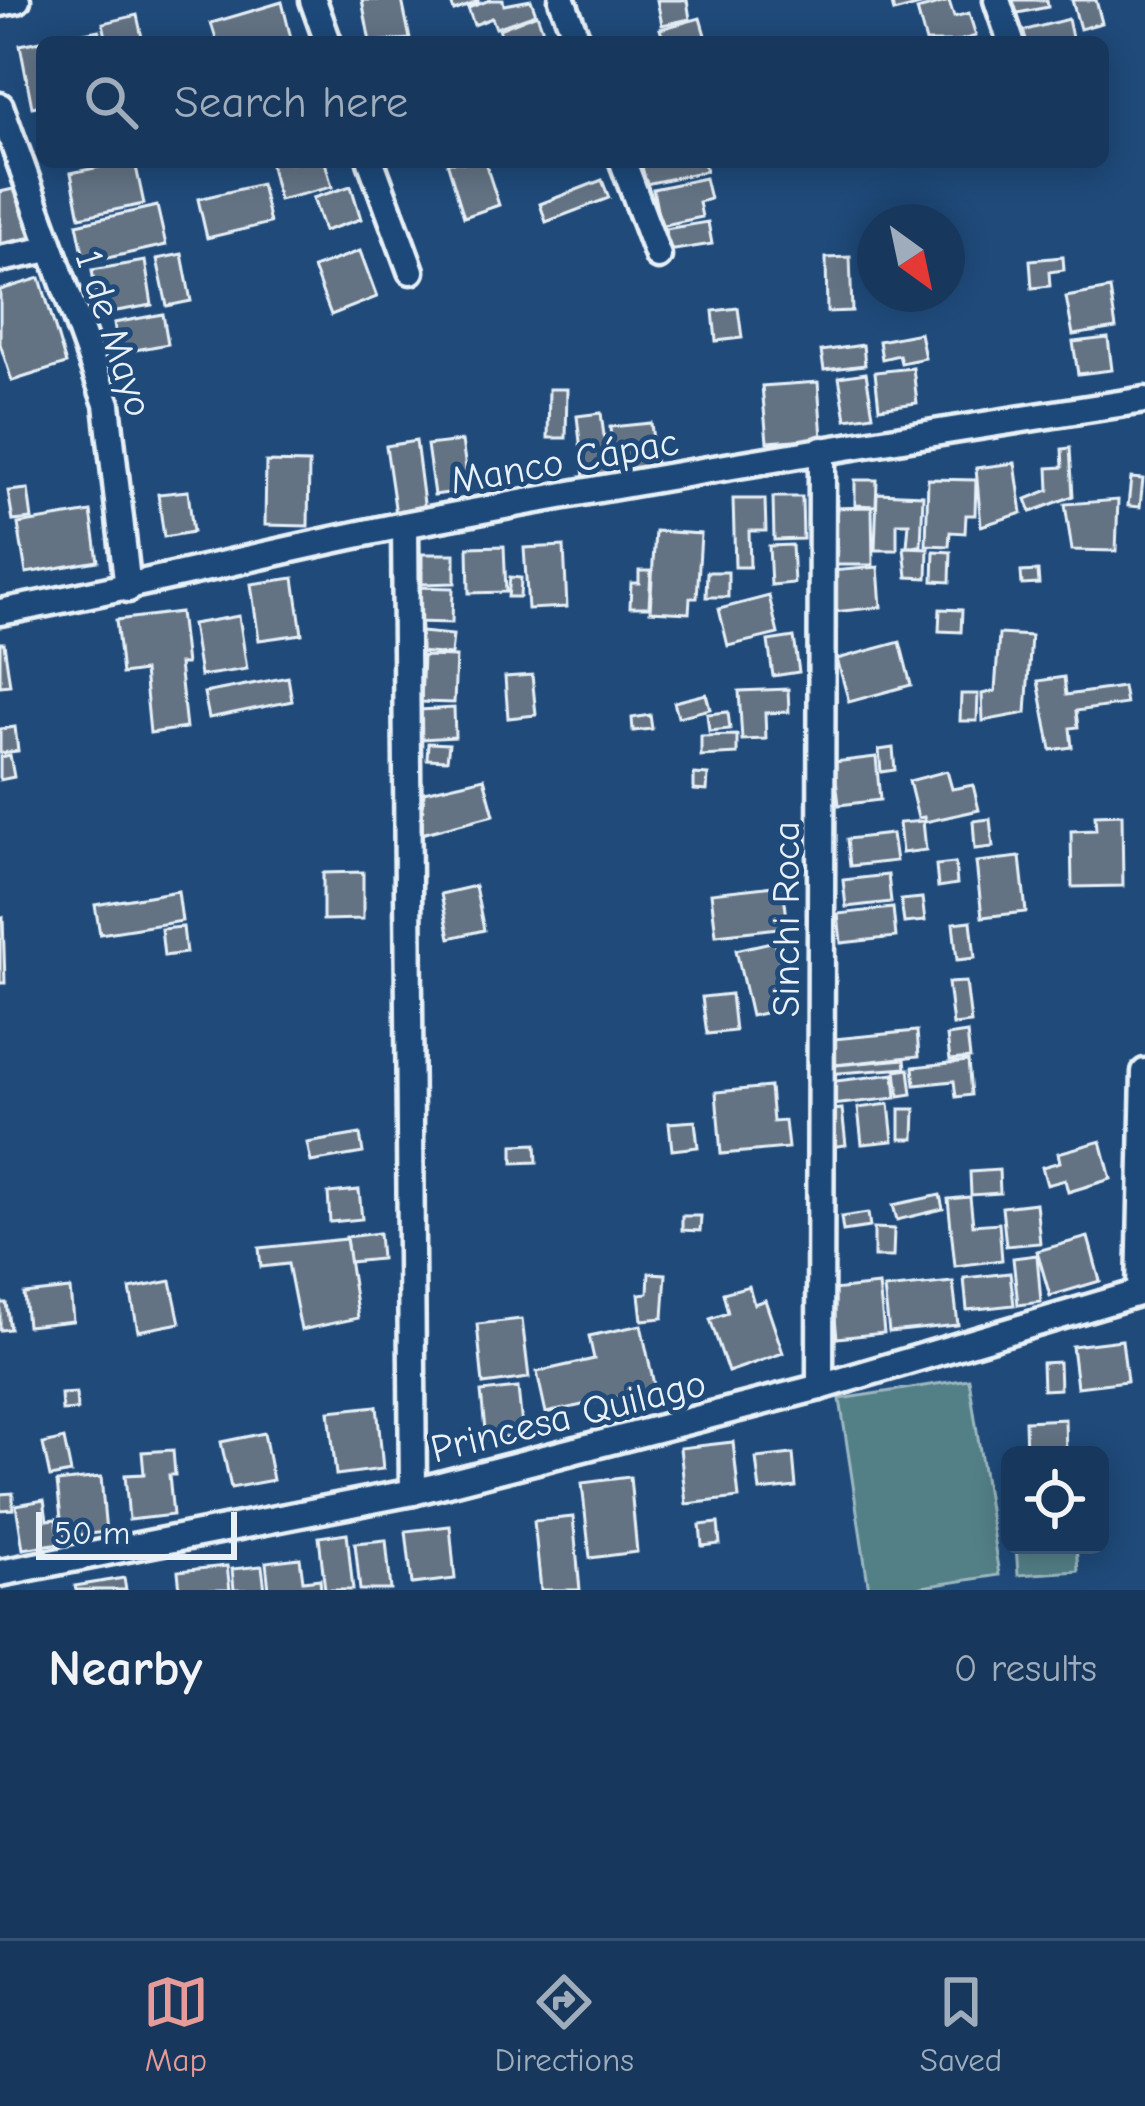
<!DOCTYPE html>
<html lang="en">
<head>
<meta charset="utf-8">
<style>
  :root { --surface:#17385c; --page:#244365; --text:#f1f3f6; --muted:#9eacbb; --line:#365272; --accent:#e69b98 }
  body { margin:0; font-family:"Comic Neue",sans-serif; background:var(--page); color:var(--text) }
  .controls { position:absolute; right:36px; bottom:36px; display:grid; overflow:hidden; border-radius:18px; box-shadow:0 6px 30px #0003 }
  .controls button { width:108px; height:108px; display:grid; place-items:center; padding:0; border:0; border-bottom:3px solid var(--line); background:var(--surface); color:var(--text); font:60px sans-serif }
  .compass { position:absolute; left:857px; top:204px; width:108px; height:108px; border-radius:50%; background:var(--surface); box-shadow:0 6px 30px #0003; rotate:147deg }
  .scale { position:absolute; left:36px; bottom:30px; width:201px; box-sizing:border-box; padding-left:12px; border:6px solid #e8f1f8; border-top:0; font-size:33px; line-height:42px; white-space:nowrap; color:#e8f1f8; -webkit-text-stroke:9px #1f4a7a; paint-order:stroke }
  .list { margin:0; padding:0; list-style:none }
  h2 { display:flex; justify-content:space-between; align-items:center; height:156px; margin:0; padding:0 48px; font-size:51px }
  h2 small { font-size:39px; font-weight:400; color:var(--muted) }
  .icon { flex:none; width:66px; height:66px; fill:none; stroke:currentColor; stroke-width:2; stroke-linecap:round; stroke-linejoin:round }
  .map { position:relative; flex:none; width:1145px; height:1590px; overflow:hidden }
  .search { position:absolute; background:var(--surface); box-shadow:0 6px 30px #0003; left:36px; right:36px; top:36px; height:132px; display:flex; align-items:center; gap:30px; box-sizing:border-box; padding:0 42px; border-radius:18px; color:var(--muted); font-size:45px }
  .sheet { height:348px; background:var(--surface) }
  nav { display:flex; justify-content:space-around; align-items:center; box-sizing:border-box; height:168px; border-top:3px solid var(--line); background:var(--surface); font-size:33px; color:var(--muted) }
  nav a { display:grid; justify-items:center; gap:6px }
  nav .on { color:var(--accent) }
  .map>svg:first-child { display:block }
  .green { fill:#527f87; stroke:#9db8c0; stroke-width:3 }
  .building { fill:#647384; stroke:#e8f1f8; stroke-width:3 }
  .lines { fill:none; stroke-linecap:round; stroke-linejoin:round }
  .street-casing { stroke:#e8f1f8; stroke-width:33 }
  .street { stroke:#1f4a7a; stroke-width:24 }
  .labels { text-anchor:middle; stroke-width:10; stroke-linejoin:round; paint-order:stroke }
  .street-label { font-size:39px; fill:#e8f1f8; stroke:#1f4a7a }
</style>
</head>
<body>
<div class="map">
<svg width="1145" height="1590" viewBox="0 0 1145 1590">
  <rect width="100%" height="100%" fill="#1f4a7a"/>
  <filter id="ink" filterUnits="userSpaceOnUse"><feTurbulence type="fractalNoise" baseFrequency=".00833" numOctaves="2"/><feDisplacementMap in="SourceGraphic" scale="24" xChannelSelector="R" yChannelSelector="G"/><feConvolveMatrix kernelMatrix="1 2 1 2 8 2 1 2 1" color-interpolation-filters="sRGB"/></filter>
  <g filter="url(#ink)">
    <!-- green -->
    <g class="green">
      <path d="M969,1379L999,1575L903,1590H869L840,1399Z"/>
      <path d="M1016,1545H1076L1078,1571L1018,1575Z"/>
    </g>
    <!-- building -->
    <g class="building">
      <path d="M362,0H402L410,39L370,42Z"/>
      <path d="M450,0H478V2L454,11Z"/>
      <path d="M490,0H503L504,5L531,0L536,14L496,28L492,18L474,25L468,8Z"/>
      <path d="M657,0H687L690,19L662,25Z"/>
      <path d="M891,0H939L894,12Z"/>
      <path d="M1005,0H1047L1048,7L1008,15Z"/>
      <path d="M1072,0H1096L1102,23L1080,29Z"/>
      <path d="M949,1L954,17L969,13L976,36L955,42H926L917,10Z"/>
      <path d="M282,2L292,42H217L211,23Z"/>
      <path d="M537,14L547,42H504L499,29Z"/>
      <path d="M137,15L143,42H107L103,23Z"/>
      <path d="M700,18L707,42H664L660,29Z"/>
      <path d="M1068,19L1073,42H1025L1022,31Z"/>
      <path d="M99,30L101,42H42V105L32,107L20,45Z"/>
      <path d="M124,162H135L144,204L80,217L71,173Z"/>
      <path d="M270,162H325L332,187L279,200Z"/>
      <path d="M447,162H485L499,205L464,217Z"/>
      <path d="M641,162H704L706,171L646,184Z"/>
      <path d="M705,178L710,199L699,202L702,217L660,226L653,189Z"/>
      <path d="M602,180L609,198L546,222L540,204Z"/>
      <path d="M261,184L270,223L207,238L198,199Z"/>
      <path d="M351,186L361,219L324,231L313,198Z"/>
      <path d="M22,187L34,245L0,252V192Z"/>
      <path d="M157,206L166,245L85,263L77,224Z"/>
      <path d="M708,222L712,244L668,251L665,229Z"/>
      <path d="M360,251L377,297L331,315L313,268Z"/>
      <path d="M182,254L191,301L167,306L157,259Z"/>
      <path d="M850,257L852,311L827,312L826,258Z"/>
      <path d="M1063,257L1064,270L1049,272L1050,286L1032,288L1030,260Z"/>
      <path d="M145,261L152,305L99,314L92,270Z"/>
      <path d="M40,278L66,364L12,381L0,344V290Z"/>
      <path d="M1110,289L1116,328L1073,335L1066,297Z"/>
      <path d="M738,308L742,338L716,341L713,311Z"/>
      <path d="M163,314L168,344L119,353L114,323Z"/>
      <path d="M920,333L925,358L901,363L899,355L882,359L879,341Z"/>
      <path d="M1108,338L1112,370L1078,374L1073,342Z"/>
      <path d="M863,345L865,365L824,370L821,351Z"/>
      <path d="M913,368L917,403L879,408L875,372Z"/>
      <path d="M866,373L873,415L846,419L839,377Z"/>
      <path d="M818,382L822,438L767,442L762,386Z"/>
      <path d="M549,389H567L566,438H548Z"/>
      <path d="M601,413L609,474L584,477L577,416Z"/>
      <path d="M651,423L656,467L614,471L610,427Z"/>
      <path d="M416,441L425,511L396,514L386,446Z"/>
      <path d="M462,441L469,490L434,495L427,445Z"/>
      <path d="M1070,448L1073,496L1031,512L1026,499L1049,490L1048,468L1063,467L1062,449Z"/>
      <path d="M266,462L309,463L308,526L265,525Z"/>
      <path d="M1015,463L1022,513L981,526L976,468Z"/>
      <path d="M1131,478L1143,479L1140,507L1128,506Z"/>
      <path d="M928,479L976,480L975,515H966L965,533L950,532L949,546L926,545Z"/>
      <path d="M855,480H877L876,506L855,505Z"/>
      <path d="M28,489L32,519L13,521L8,491Z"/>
      <path d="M188,491L193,532L164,537L158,494Z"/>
      <path d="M877,493L923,495L921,546H907L909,523H897V550H875Z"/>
      <path d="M773,497H802L803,539L774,540Z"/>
      <path d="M733,499H765L766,531H749L750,567H735Z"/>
      <path d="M1118,500L1116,551L1072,550L1065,504Z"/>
      <path d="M872,507L873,565H831V508Z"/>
      <path d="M91,512L98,561L26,573L18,524Z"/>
      <path d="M655,531L701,534L697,598H690L689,613L650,611Z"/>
      <path d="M792,545L794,583L771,585L769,546Z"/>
      <path d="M504,546L506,592L469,593L468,547Z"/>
      <path d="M564,546L567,607L528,609L524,548Z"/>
      <path d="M904,547L928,548L927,578L907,577Z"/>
      <path d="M934,551L951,552L950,582L933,581Z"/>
      <path d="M422,554H455V583L422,584Z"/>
      <path d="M878,567L881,607L833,612L830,571Z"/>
      <path d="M639,571H651L649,607H630L631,583H639Z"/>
      <path d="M1038,571L1039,584L1022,585L1021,572Z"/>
      <path d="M707,572H728V597H706Z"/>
      <path d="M510,577L521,578L520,597H508Z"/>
      <path d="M294,578L302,634L259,640L251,584Z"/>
      <path d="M415,587L453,588L452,623L414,622Z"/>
      <path d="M769,596L778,634L728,646L719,609Z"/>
      <path d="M940,609L962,610L961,632L939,631Z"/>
      <path d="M180,612L186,664H179L186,728L150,733L144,671L122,674L116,620Z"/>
      <path d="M239,616L247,669L200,676L192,624Z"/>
      <path d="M421,632L453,635L451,655L419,652Z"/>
      <path d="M999,634L1031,636L1026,713L983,721L982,694L995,691Z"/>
      <path d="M794,637L799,672L773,676L768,641Z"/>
      <path d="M900,642L911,685L849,702L837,659Z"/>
      <path d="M0,643H4L10,685L0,686Z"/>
      <path d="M423,656L456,657L454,703L421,702Z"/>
      <path d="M532,675L536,715L508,718L505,677Z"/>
      <path d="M288,677L292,701L209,718L204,693Z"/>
      <path d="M1064,677L1066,695L1123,687L1126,704L1076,711L1078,727L1070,728L1072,747L1051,750L1038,681Z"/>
      <path d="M788,689L789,712L765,713L766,739L742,740L739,691Z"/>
      <path d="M706,694L710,709L678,717L674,702Z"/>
      <path d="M961,694H978L977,721H960Z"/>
      <path d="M454,708L455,737L421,739L419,710Z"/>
      <path d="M728,712L730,729L709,731L707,714Z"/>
      <path d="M650,715L652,729L633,731L632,718Z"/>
      <path d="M15,727L18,751L0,753V729Z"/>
      <path d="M737,735V754L701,756V736Z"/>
      <path d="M428,743L449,744L447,760L427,759Z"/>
      <path d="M893,748L895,770L881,772L879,750Z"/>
      <path d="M10,755L14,777L0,780V757Z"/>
      <path d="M876,757L880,800L839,805L834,762Z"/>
      <path d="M947,771L952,789L973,785L979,810L925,822L924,817L918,818L909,781Z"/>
      <path d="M694,774L708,775L707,791L694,790Z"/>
      <path d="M484,778L494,815L421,834L424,792Z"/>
      <path d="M1122,814L1123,886L1072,887L1071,831L1096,830L1095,815Z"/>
      <path d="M990,819L993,847L975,849L973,821Z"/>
      <path d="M923,821L926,850L902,853L899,823Z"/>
      <path d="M892,834L896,861L850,866L847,839Z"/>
      <path d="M1020,857L1026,912L982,917L976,862Z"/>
      <path d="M955,863L957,884L938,887L936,865Z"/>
      <path d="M363,872V919L323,920V873Z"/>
      <path d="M888,875L891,902L846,907L843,880Z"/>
      <path d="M783,885L788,927L716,935L711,893Z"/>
      <path d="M475,886L484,930L450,938L441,894Z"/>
      <path d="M178,891L182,921L100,934L95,905Z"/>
      <path d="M922,898L925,921L904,923L901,900Z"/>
      <path d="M893,908L896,937L841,943L838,914Z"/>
      <path d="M0,917H3L5,983H0Z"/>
      <path d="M971,921L975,958L957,960L953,923Z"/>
      <path d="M183,927L186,953L164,956L161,929Z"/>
      <path d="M775,941L790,1007L751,1016L736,950Z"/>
      <path d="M966,982L971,1023L953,1025L948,983Z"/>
      <path d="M731,994L735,1031L707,1034L702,997Z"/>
      <path d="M917,1031L919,1056L825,1066L823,1040Z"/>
      <path d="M967,1033L970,1058L950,1060L947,1036Z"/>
      <path d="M905,1059L906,1068L826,1074L825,1066Z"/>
      <path d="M968,1061L971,1095L956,1097L954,1081L915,1085L913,1067Z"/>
      <path d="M909,1069L912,1094L899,1096L896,1071Z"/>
      <path d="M894,1074L896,1098L831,1105L828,1082Z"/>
      <path d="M770,1087L773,1122L785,1121L788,1148L721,1154L716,1092Z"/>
      <path d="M889,1104L893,1141L862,1144L858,1108Z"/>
      <path d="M842,1109L846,1145L828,1147L824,1111Z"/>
      <path d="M900,1109H915L914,1139H900Z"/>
      <path d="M695,1121L698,1147L672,1150L669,1123Z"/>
      <path d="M360,1134L363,1153L311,1162L307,1143Z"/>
      <path d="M1101,1141L1111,1179L1068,1192L1065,1180L1047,1185L1042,1167L1060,1162L1058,1153Z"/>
      <path d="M536,1144L537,1162L513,1163V1145Z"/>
      <path d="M999,1170L1000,1193L971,1195L970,1172Z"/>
      <path d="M359,1190L362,1219L330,1222L328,1193Z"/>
      <path d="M940,1195L943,1209L897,1220L893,1205Z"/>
      <path d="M970,1197L973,1225L999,1223L1002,1260L955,1266L948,1199Z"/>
      <path d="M1036,1203L1040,1243L1006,1246L1002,1207Z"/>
      <path d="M868,1213L870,1227L843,1231L841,1217Z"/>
      <path d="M682,1216H701L700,1231L682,1230Z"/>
      <path d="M874,1228L894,1229L893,1257H874Z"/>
      <path d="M379,1233L381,1259L349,1262L346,1237Z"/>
      <path d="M1088,1237L1100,1281L1050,1296L1037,1251Z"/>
      <path d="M346,1239L358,1318L301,1330L288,1264L261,1267L259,1248Z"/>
      <path d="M1037,1255L1041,1302L1018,1305L1013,1258Z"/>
      <path d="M649,1273L666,1274L663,1318L642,1320L639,1294L648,1293Z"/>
      <path d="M1010,1273L1014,1305L967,1310L964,1278Z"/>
      <path d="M171,1281L180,1323L138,1331L130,1289Z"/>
      <path d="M953,1282L958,1325L889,1332L884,1289Z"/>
      <path d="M879,1285L884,1333L837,1338L832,1290Z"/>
      <path d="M749,1286L754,1304L765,1300L783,1353L728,1372L710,1319L728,1313L723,1293Z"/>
      <path d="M70,1289L73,1321L27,1326L24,1294Z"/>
      <path d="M0,1303H6L10,1329L0,1330Z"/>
      <path d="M522,1319L529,1378L483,1384L477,1324Z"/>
      <path d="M641,1325L655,1389L546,1413L537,1372L594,1359L589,1336Z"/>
      <path d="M1122,1340L1127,1381L1077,1387L1072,1346Z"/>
      <path d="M1059,1362L1060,1389L1043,1390L1042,1363Z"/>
      <path d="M518,1388L523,1435L486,1439L481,1392Z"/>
      <path d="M76,1393L77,1410L62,1411L61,1394Z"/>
      <path d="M377,1406L383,1469L336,1475L329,1411Z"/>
      <path d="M1065,1419L1066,1455H1026L1025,1421Z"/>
      <path d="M264,1433L273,1480L231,1488L221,1442Z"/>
      <path d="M64,1439L71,1473L50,1477L43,1444Z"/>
      <path d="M733,1442L739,1498L686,1504L680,1448Z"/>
      <path d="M173,1450L175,1475H169L173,1515L129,1520L125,1475L144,1474L142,1452Z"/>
      <path d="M793,1454L796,1487L760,1491L756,1458Z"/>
      <path d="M101,1477L106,1532L63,1537L57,1482Z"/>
      <path d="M630,1477L637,1552L590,1558L582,1483Z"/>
      <path d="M13,1493V1509L0,1510V1494Z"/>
      <path d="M44,1500L47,1520L56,1519L60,1543L23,1549L16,1505Z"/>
      <path d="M573,1517L580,1590H541L534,1521Z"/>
      <path d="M718,1523L720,1544L702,1546L700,1525Z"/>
      <path d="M450,1526L455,1579L412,1584L406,1531Z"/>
      <path d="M347,1533L353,1590H325L319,1537Z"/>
      <path d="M386,1540L391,1590H360L355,1543Z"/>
      <path d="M300,1558L303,1581L320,1579L321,1590H269L266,1562Z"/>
      <path d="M227,1566L230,1590H180L178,1571Z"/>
      <path d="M262,1566L265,1590H234L232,1569Z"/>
      <path d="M124,1578L126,1590H76L75,1586Z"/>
    </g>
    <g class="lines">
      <!-- street casing -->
      <g class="street-casing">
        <g id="street">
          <path d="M313,0L328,42"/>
          <path d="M562,0L578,42"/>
          <path d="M997,0L1011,42"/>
          <path d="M0,3L17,0"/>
          <path d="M0,106L107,404L128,589"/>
          <path d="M371,162L411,271"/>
          <path d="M623,162L658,256"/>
          <path d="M0,259L50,249"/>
          <path d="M405,525L413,1492"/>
          <path d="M0,612C137,587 272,551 409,524C653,477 899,438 1145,400"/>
          <path d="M1140,1292L1145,1072"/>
          <path d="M820,1387L822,450"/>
          <path d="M0,1573L413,1492L820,1387L1145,1291"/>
        </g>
      </g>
      <!-- street -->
      <use href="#street" class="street"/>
    </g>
  </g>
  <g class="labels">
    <!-- street labels -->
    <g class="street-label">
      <text transform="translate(115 333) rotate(72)" y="14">1 de Mayo</text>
      <text transform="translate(564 460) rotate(-10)" y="14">Manco Cápac</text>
      <text transform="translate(785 919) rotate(-90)" y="14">Sinchi Roca</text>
      <text transform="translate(568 1415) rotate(-14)" y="14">Princesa Quilago</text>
    </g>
  </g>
</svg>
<div class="controls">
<button><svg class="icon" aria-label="locate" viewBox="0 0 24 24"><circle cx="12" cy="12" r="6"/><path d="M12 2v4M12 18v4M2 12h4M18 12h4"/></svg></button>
</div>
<svg class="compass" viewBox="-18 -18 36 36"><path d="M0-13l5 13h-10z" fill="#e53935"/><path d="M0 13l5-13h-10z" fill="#9eacbb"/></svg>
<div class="scale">50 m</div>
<div class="search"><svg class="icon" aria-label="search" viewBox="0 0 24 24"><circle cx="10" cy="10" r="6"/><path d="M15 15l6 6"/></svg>Search here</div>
</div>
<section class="sheet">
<h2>Nearby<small>0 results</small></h2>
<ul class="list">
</ul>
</section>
<nav>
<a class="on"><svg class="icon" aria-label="map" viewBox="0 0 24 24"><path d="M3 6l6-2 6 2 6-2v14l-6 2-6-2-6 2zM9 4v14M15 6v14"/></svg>Map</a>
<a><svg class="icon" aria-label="directions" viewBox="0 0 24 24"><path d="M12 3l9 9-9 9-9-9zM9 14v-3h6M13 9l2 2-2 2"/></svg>Directions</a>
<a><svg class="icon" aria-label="saved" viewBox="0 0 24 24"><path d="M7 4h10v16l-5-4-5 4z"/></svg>Saved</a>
</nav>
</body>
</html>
